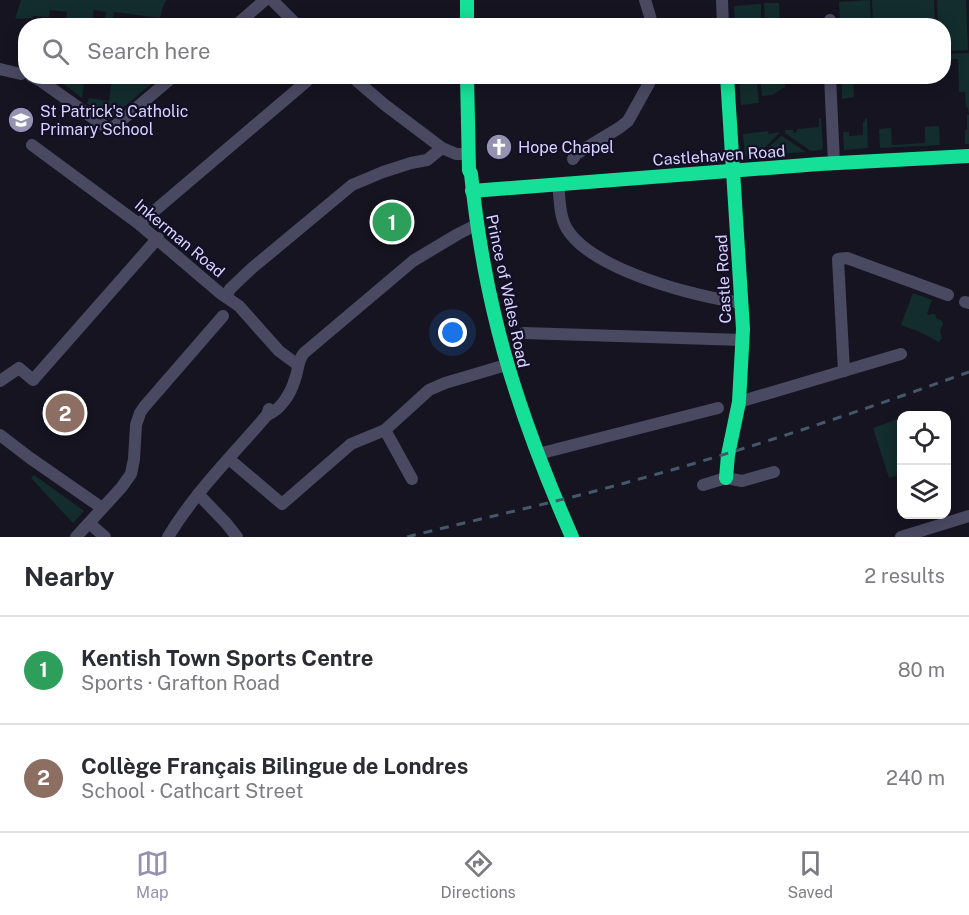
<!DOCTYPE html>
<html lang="en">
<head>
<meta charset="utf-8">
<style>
  :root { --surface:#fff; --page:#f2f2f3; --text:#2b2b33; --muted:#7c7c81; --line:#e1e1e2; --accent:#9591b1 }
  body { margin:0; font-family:"Public Sans",sans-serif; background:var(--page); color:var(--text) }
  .controls { position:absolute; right:18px; bottom:18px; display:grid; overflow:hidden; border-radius:12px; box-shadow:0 3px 15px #0003 }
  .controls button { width:54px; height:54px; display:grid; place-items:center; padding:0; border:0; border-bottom:2px solid var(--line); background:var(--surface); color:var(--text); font:30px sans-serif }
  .you { position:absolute; left:453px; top:333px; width:21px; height:21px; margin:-15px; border:4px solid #fff; border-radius:50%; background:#1a73e8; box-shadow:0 0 0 9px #1a73e833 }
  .badge { display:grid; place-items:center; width:39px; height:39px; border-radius:50%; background:var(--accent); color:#fff; font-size:20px; font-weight:700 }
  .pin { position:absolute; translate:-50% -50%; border:3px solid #fff; box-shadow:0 2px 6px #0006 }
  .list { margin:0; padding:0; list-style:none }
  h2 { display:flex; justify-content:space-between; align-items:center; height:78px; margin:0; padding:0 24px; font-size:26px }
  h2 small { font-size:20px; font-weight:400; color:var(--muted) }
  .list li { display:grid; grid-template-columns:39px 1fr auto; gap:18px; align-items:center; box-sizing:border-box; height:108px; padding:0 24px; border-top:2px solid var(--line) }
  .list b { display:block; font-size:22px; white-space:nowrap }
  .list p { margin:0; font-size:20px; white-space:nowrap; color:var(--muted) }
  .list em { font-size:20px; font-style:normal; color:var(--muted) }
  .icon { flex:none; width:33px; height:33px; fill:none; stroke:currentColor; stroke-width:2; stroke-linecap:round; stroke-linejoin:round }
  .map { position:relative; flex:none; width:969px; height:537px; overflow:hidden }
  .search { position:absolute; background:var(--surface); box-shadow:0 3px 15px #0003; left:18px; right:18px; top:18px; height:66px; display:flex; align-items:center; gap:15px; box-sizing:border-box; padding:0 21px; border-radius:24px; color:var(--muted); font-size:22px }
  .sheet { height:294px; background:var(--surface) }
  nav { display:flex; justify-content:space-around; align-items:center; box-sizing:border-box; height:84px; border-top:2px solid var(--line); background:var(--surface); font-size:16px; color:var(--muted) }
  nav a { display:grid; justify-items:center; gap:3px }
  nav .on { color:var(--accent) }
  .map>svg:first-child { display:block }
  .green { fill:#132c2d }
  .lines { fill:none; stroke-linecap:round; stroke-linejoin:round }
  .street { stroke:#4a4962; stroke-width:12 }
  .fast { stroke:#16e098; stroke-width:14 }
  .rail { stroke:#43596b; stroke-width:3; stroke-dasharray:9 8; stroke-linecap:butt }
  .labels { text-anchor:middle; stroke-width:4.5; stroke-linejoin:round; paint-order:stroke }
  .poi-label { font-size:16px; fill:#d9d4ff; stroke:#130f26; text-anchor:start }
  .street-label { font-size:16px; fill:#d9d4ff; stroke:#130f26 }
</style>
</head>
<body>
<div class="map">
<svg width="969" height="537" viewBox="0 0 969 537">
  <rect width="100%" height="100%" fill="#161421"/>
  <!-- green -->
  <g class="green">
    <path d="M21,0H166L162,10L160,18L114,12L112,25L94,23V19L105,20L106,12L94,10L92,23L66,20L67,12L50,10L49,17L33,16L32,18L15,19Z"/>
    <path d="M870,0L871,25H840L839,2Z"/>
    <path d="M872,0H934L935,25H873Z"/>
    <path d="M937,0H966L968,50L944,51V26L938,25Z"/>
    <path d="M764,3H779L780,25H765Z"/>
    <path d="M761,4V25H735L734,6Z"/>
    <path d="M969,53V144H965V130H967V115H969L968,108L966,107L965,92H959L958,59H944V67V54Z"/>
    <path d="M54,77H85L82,98Z"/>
    <path d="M112,77V76L159,77L109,120L87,103L89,98L109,101Z"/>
    <path d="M739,77H758L757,85L759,103L741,105Z"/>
    <path d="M762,77H782V79H785V87L772,95L762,96L761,85Z"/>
    <path d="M842,77H853L854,97L842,99Z"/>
    <path d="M819,118H821L823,148L821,150L811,151L785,133V130H793V133L797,132V129L819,127Z"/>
    <path d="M865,118L867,119L868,148L844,150L843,132H849V136L863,135V122L865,121Z"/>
    <path d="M939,126L940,145L880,148L879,129L891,128L892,145L925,143V127Z"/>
    <path d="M768,131L769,134L780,132L758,155L745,156L743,134Z"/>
    <path d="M782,136L806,152L761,155L780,137Z"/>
    <path d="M913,293L932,300L927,314L929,315L932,314H935L937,319L941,320L943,324L940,331L942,338L939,342L920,332L901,325Z"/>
    <path d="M901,418V474L889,478L873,428Z"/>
    <path d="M34,475L84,511L73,523L31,478Z"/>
  </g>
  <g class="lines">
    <!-- street -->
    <g class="street">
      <path d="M272,0L298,26"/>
      <path d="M645,0L653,26"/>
      <path d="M722,0L723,26"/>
      <path d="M235,26L265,0"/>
      <path d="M829,26L830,20"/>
      <path d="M0,69L21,74"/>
      <path d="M31,76L41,81L110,130L174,76"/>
      <path d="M351,76L385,105L442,148L456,154H468"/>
      <path d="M830,76L834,163"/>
      <path d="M32,145L139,224L220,293L239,306L279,351L298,365"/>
      <path d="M573,159L576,154L619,128L628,121L653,76"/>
      <path d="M558,184C560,198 559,216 567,229C592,270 696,297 742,303"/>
      <path d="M139,224L313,76"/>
      <path d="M226,297L230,289L251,269L352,185L383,172L411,163L427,160L442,148"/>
      <path d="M965,302L969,303"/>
      <path d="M524,333L743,340"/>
      <path d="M844,371L838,259L847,258L948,295"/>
      <path d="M0,381L19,368L33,380L158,238"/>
      <path d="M739,402L901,354"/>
      <path d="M267,415C281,410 291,393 295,379C299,369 297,361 304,353L413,261L458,234L476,225"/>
      <path d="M385,430L412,479"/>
      <path d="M0,435L30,458L102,508"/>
      <path d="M538,454L718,408"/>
      <path d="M229,459L282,504L351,444L385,430L429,390L445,383L506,365"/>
      <path d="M703,485L726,478L742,481L774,472"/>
      <path d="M198,494L226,523L237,537"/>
      <path d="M89,523L105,537"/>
      <path d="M76,537L121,488L131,474L134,459L136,425L140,413L144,407L223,316"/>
      <path d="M168,537C195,492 233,455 267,415L269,409"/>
      <path d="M901,537L969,516"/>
    </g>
    <!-- fast -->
    <g class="fast">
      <path d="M467,0V26"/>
      <path d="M467,76L469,170L471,174C476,221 483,267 494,313C512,391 540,464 572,537"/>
      <path d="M472,191L819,164L969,156"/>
      <path d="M726,478L728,455L739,402L743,329L727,76"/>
    </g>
    <!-- rail -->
    <path class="rail" d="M407,537C482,518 558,502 632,481C746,450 858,412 969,372"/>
  </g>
  <!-- icons -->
  <defs>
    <g id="school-disc" transform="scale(1.35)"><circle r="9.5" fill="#9591b1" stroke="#130f26"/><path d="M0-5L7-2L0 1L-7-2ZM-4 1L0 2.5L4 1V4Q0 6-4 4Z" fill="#fff"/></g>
    <g id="church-disc" transform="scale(1.35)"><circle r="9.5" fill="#9591b1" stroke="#130f26"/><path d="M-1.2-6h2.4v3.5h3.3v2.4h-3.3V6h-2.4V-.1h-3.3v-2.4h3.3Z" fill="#fff"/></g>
  </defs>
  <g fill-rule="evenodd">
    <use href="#school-disc" x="21" y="120"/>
    <use href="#church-disc" x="499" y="147"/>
  </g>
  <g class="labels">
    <!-- poi labels -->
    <g class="poi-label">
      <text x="40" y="117">St Patrick's Catholic<tspan x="40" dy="18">Primary School</tspan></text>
      <text x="518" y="153">Hope Chapel</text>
    </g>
    <!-- street labels -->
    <g class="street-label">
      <text transform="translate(719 155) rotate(-4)" y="6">Castlehaven Road</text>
      <text transform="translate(180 238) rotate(40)" y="6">Inkerman Road</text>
      <text transform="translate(723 279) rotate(-93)" y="6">Castle Road</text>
      <text transform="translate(508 291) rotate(78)" y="6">Prince of Wales Road</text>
    </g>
  </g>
</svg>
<div class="controls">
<button><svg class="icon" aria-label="locate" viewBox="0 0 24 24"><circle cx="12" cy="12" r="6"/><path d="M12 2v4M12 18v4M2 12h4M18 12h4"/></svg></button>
<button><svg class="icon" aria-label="layers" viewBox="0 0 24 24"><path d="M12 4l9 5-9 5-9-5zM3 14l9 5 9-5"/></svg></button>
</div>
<div class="you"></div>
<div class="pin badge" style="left:392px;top:222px;background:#2e9e5b">1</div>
<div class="pin badge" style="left:65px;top:413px;background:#8d6e63">2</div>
<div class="search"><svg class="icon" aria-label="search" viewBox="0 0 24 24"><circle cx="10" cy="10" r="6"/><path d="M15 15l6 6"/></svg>Search here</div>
</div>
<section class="sheet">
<h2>Nearby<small>2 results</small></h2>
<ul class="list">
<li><span class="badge" style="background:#2e9e5b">1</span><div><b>Kentish Town Sports Centre</b><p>Sports · Grafton Road</p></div><em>80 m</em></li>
<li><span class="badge" style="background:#8d6e63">2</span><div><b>Collège Français Bilingue de Londres</b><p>School · Cathcart Street</p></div><em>240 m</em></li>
</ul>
</section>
<nav>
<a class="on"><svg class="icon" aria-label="map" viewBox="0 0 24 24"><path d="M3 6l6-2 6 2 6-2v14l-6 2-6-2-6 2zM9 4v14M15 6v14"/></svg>Map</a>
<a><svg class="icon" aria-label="directions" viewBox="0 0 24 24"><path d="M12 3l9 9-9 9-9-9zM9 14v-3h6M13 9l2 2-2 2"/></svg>Directions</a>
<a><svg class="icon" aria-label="saved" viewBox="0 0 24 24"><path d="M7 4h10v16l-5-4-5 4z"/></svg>Saved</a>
</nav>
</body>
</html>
